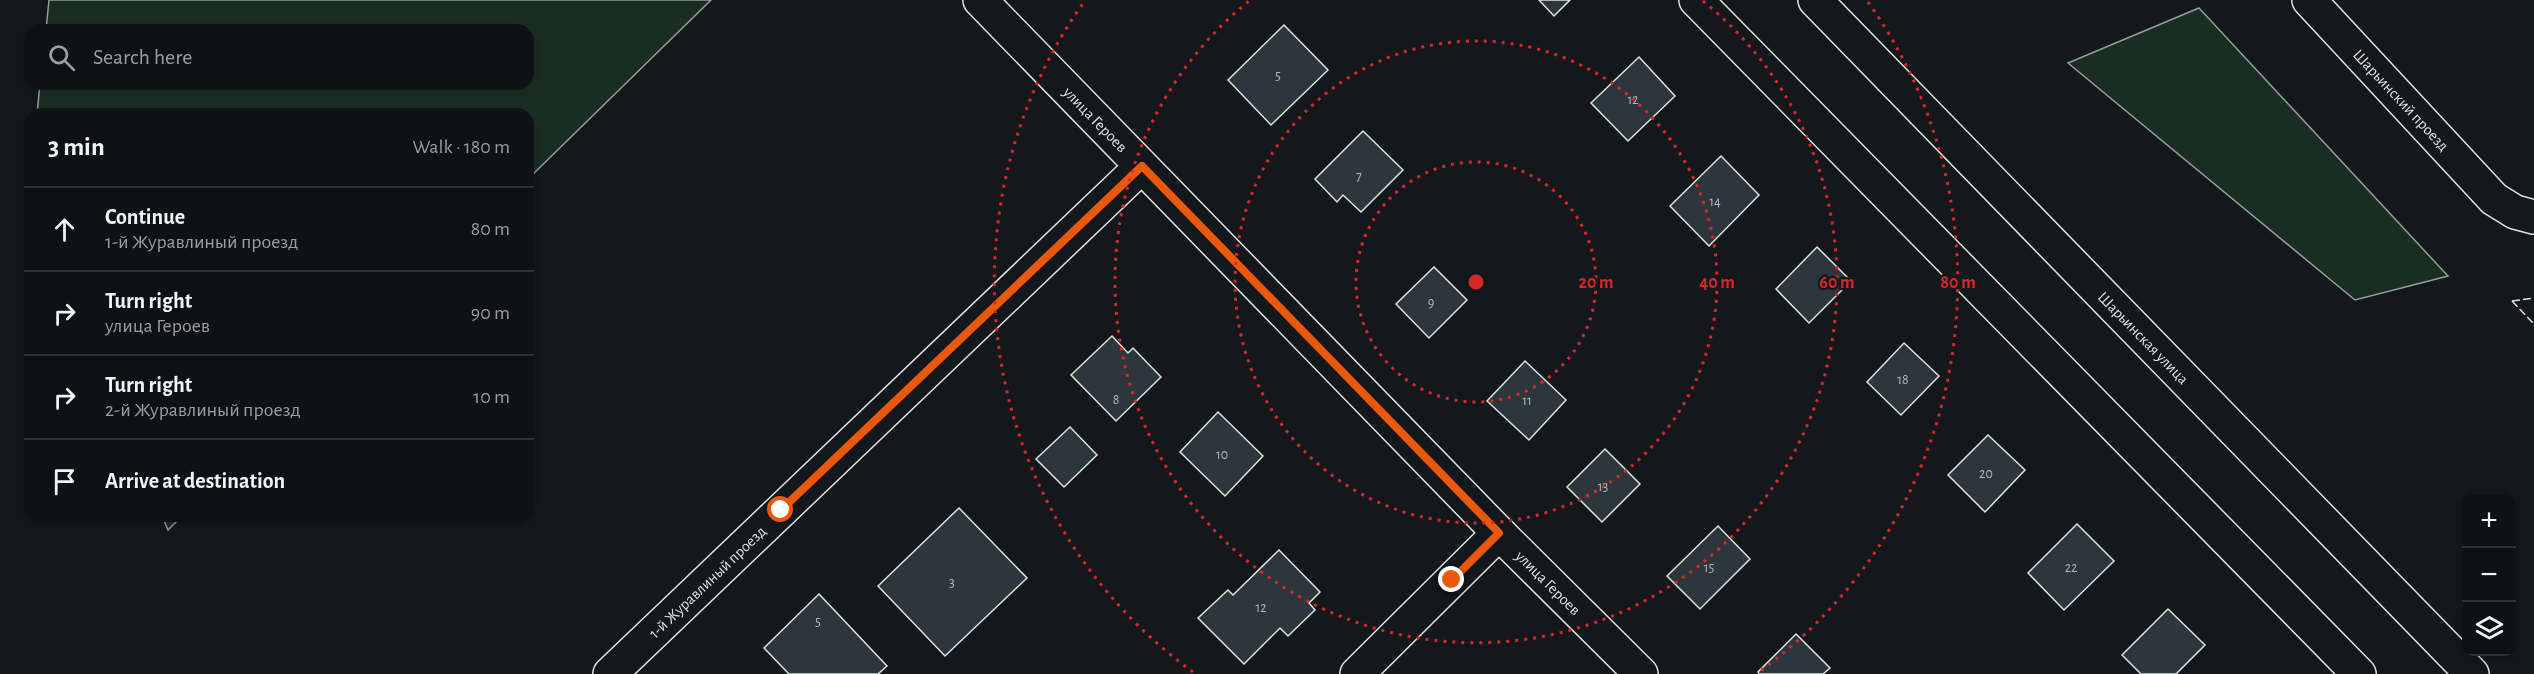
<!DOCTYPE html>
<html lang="en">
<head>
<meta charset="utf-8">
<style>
  :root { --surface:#0f1215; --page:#1d2022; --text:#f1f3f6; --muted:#9b9ea0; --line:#2f3234 }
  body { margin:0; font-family:"Alegreya Sans",sans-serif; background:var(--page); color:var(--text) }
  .controls { position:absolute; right:18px; bottom:18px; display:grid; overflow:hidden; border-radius:12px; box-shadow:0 3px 9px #0003 }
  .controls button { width:54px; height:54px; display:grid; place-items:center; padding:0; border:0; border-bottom:2px solid var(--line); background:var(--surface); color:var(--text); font:30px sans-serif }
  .stop { position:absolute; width:18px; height:18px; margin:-14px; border:4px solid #ea580c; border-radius:50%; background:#fff }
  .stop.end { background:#ea580c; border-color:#fff; box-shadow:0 2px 6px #0008 }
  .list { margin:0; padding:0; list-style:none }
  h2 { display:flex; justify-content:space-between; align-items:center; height:78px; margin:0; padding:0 24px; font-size:26px }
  h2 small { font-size:20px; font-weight:400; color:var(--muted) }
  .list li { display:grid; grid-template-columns:39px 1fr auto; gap:18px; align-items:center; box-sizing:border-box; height:84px; padding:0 24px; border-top:2px solid var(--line) }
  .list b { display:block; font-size:22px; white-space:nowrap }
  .list p { margin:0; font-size:20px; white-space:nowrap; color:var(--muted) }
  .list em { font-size:20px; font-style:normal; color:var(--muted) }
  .icon { flex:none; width:33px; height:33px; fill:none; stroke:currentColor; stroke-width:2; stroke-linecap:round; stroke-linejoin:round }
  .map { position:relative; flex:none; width:2534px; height:674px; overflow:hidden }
  .search { position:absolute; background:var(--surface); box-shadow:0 3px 9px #0003; left:24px; top:24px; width:510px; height:66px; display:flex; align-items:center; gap:15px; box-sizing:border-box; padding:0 21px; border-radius:18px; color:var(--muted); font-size:22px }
  .panel { position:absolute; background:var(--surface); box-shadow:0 3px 9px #0003; left:24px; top:108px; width:510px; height:414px; border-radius:18px }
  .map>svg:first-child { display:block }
  .green { fill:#1a2d24; stroke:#939e99; stroke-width:1.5 }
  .building { fill:#2c363c; stroke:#d8e6dc; stroke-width:1.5 }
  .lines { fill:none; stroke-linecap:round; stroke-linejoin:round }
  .minor-casing { stroke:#d8e6dc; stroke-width:36 }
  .minor { stroke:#14181c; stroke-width:33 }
  .fence { stroke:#d8e6dc; stroke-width:1.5; stroke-dasharray:8 3; stroke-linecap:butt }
  .route { stroke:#ea580c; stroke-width:8 }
  .ring { fill:none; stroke:#d62828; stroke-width:3; stroke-dasharray:3 6 }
  .labels { text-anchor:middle; stroke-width:4.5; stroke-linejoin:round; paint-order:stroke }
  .number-label { font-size:14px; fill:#adbab4 }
  .street-label { font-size:16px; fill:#d8e6dc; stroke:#14181c }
  .centre { fill:#d62828; stroke:#14181c; stroke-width:3 }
  .ring-label { font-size:18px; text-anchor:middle; font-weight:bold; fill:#d62828; stroke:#14181c; stroke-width:4.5; stroke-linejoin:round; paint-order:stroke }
</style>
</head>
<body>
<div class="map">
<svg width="2534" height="674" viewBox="0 0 2534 674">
  <rect width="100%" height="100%" fill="#14181c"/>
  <!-- green -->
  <g class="green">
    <path d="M49,0H711L528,179V114H37L40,84H528V30H46Z"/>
    <path d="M2199,8L2448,276L2355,300L2068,63Z"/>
    <path d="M162,516H182L168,530Z"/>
  </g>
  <!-- building -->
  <g class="building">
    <path d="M1539,0H1570L1554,16Z"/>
    <path d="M1284,25L1328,70L1271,125L1228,80Z"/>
    <path d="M1639,57L1675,96L1628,141L1591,103Z"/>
    <path d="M1363,131L1403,170L1361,212L1343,195L1337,202L1315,179Z"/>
    <path d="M1721,156L1759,195L1709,246L1670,206Z"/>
    <path d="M1817,247L1851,281L1809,323L1776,289Z"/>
    <path d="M1434,267L1467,300L1429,338L1396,304Z"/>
    <path d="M1112,336L1128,353L1133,348L1161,377L1116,421L1071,375Z"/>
    <path d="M1904,343L1939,376L1901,415L1867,382Z"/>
    <path d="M1525,361L1566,400L1529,440L1487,401Z"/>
    <path d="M1218,412L1263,456L1225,496L1180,452Z"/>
    <path d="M1070,427L1097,455L1064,487L1036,459Z"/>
    <path d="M1988,435L2025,470L1985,512L1948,475Z"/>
    <path d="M1605,449L1640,484L1602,522L1567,487Z"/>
    <path d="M959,508L1027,578L945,656L878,586Z"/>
    <path d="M2077,524L2114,561L2064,610L2028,573Z"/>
    <path d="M1718,526L1750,559L1700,609L1667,576Z"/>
    <path d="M1279,550L1320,592L1309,603L1315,610L1288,636L1280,628L1244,664L1198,618L1228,590L1233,595Z"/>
    <path d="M819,594L887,666L878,674H789L764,648Z"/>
    <path d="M2168,609L2205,645L2176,674H2141L2122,655Z"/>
    <path d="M1796,634L1830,668L1823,674H1759L1758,672Z"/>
  </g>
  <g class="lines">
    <!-- minor casing -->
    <g class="minor-casing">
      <g id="minor">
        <path id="s1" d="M980,0L1499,533L1641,674"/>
        <path d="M1696,0L2359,674"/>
        <path id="s2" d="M1815,0L2472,674"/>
        <path id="s3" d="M2309,0L2494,199L2515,212L2534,217"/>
        <path id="s4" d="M610,674L1141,167"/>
        <path d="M1357,674L1499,533"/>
      </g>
    </g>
    <!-- minor -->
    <use href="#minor" class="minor"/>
    <!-- fence -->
    <g class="fence">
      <path d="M2512,301L2534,324"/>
      <path d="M2512,301L2534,298"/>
    </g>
  </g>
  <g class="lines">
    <!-- route -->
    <path class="route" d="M781,510L1142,166L1499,533L1452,580"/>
  </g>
  <!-- distance rings -->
  <g class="ring">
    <circle cx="1476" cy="282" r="120"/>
    <circle cx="1476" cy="282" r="241"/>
    <path d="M1703 1A361 361 0 1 1 1249 1"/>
    <path d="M1193 672A482 482 0 0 1 1084 2M1868 2A482 482 0 0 1 1759 672"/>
  </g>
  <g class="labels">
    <!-- number labels -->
    <g class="number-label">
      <text x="1278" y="80">5</text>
      <text x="1633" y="104">12</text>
      <text x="1359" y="180">7</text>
      <text x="1715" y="206">14</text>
      <text x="1431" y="307">9</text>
      <text x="1903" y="384">18</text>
      <text x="1116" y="404">8</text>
      <text x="1527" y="405">11</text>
      <text x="1222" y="459">10</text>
      <text x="1986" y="478">20</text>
      <text x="1603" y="491">13</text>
      <text x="1709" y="572">15</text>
      <text x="2071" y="572">22</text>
      <text x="952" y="587">3</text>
      <text x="1261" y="612">12</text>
      <text x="818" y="626">5</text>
    </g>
    <!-- street labels -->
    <g class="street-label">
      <text dy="6" stroke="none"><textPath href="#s3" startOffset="136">Шарьинский проезд</textPath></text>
      <text dy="6" stroke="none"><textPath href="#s1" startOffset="166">улица Героев</textPath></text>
      <text dy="6" stroke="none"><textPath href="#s2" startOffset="471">Шарьинская улица</textPath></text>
      <text dy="6" stroke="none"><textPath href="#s4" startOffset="134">1-й Журавлиный проезд</textPath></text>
      <text dy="6" stroke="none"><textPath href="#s1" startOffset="814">улица Героев</textPath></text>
    </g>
  </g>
  <circle cx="1476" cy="282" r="9" class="centre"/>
  <g class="ring-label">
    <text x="1596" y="288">20 m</text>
    <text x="1717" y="288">40 m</text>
    <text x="1837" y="288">60 m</text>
    <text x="1958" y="288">80 m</text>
  </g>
</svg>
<div class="controls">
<button>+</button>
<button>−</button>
<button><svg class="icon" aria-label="layers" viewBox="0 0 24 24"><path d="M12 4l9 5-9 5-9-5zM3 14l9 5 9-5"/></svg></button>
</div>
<div class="stop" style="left:781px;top:510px"></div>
<div class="stop end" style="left:1452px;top:580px"></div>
<div class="search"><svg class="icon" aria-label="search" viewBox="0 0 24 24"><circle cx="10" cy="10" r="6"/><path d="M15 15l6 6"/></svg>Search here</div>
<section class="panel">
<h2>3 min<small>Walk · 180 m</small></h2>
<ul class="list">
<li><svg class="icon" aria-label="ahead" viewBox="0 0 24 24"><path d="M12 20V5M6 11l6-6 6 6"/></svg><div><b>Continue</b><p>1-й Журавлиный проезд</p></div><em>80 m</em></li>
<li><svg class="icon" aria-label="right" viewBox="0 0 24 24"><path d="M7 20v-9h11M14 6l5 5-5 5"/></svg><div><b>Turn right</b><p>улица Героев</p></div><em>90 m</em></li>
<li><svg class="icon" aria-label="right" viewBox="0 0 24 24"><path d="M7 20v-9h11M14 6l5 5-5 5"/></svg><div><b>Turn right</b><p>2-й Журавлиный проезд</p></div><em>10 m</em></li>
<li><svg class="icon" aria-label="arrive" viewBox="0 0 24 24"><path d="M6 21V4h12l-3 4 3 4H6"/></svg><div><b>Arrive at destination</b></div></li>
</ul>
</section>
</div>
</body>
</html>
